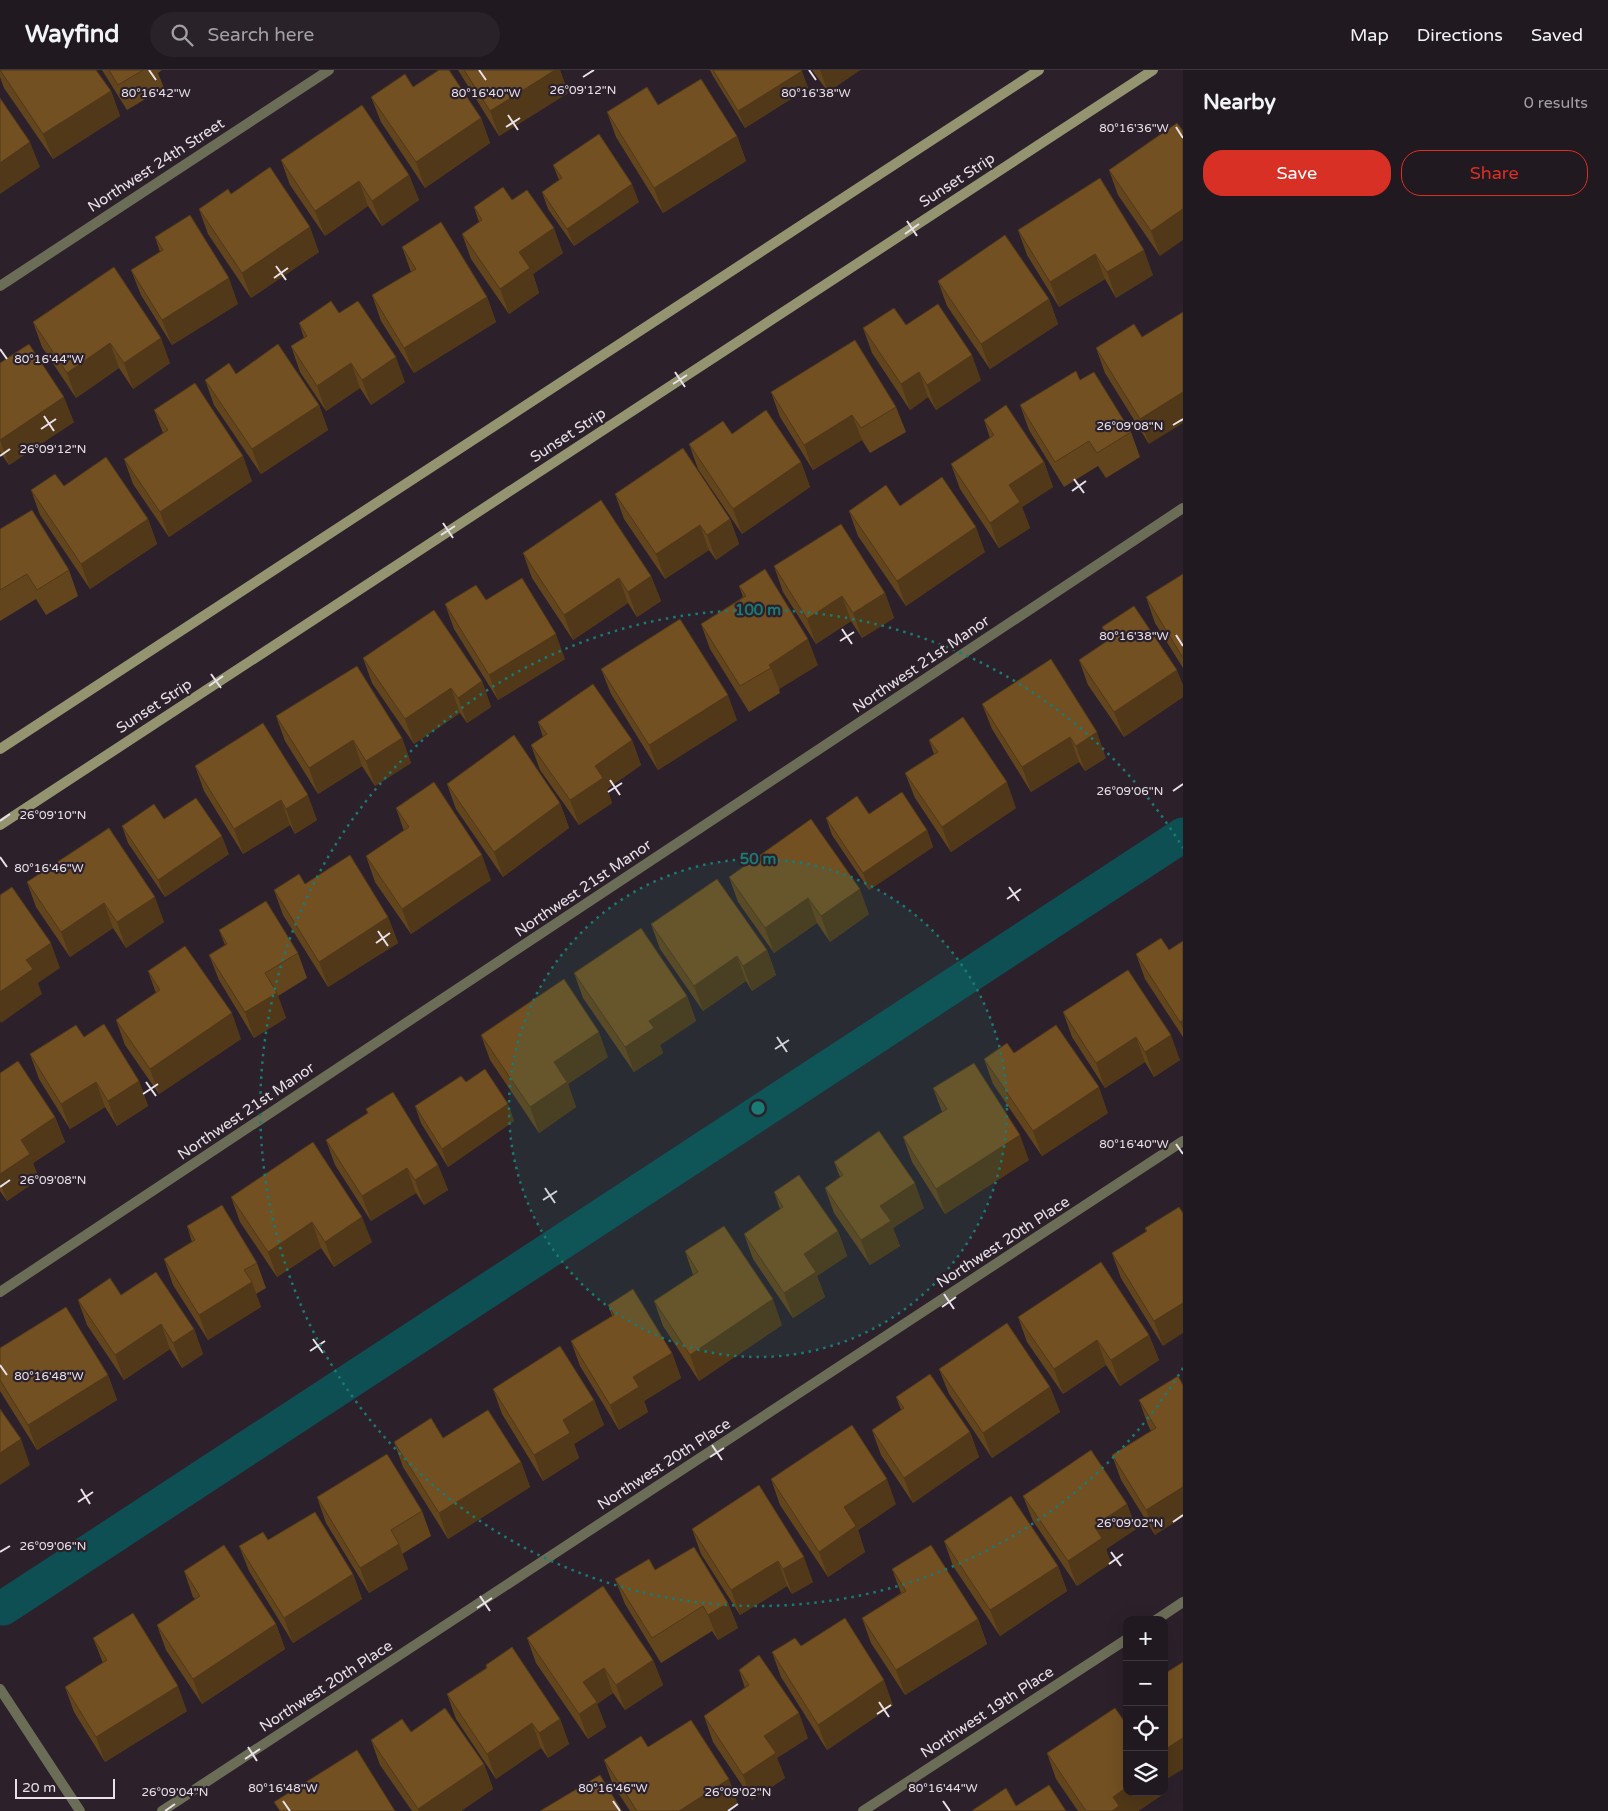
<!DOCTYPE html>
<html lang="en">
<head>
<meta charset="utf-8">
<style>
  :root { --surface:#211920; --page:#292229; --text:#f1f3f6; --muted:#a2a0a5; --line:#3e383e; --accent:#d93025 }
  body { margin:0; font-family:"Varela Round",sans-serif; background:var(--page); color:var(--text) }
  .controls { position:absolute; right:15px; bottom:15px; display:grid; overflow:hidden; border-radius:10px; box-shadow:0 5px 20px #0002 }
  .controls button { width:45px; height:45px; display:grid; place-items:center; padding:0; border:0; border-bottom:1px solid var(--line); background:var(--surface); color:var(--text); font:25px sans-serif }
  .scale { position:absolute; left:15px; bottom:12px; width:100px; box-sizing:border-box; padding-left:5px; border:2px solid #e8e1e8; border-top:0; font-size:14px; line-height:18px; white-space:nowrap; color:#e8e1e8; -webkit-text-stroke:4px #2c212b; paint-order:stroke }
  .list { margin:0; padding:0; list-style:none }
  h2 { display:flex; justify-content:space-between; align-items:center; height:65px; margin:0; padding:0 20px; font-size:21px }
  h2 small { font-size:16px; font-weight:400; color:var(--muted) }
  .actions { display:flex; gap:10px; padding:15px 20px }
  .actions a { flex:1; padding:11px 0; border:1px solid var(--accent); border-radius:20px; text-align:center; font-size:18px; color:var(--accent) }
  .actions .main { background:var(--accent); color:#fff }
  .icon { flex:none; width:28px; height:28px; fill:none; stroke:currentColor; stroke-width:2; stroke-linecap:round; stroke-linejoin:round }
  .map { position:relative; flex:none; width:1183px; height:1741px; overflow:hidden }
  header { display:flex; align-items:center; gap:30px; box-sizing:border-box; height:70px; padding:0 25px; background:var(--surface); border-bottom:1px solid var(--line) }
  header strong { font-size:24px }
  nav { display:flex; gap:28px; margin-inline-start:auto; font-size:18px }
  .search { width:350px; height:45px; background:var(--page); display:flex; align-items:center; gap:12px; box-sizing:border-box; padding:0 18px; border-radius:28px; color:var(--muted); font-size:19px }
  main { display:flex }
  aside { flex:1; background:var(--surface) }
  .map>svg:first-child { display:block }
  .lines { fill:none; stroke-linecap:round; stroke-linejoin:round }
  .canal { stroke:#0e4f53; stroke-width:35 }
  .street { stroke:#6c6d56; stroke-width:10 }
  .secondary { stroke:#949570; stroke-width:10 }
  .wall { fill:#62451d }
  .shaded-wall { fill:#503818 }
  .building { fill:#725022; stroke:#503818 }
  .ticks { fill:none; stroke:#e8e1e8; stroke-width:2 }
  .ring { fill:none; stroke:#1a7b74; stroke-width:2.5; stroke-dasharray:2.5 5 }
  .labels { text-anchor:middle; stroke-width:4.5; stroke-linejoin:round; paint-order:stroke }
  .street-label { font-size:15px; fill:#e8e1e8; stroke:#2c212b }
  .ticks-label { font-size:12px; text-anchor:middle; fill:#e8e1e8; stroke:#2c212b; stroke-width:4.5; stroke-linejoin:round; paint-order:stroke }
  .centre { fill:#1a7b74; stroke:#2c212b; stroke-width:2.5 }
  .ring-label { font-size:15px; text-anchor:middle; font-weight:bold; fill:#1a7b74; stroke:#2c212b; stroke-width:4.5; stroke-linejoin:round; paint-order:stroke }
</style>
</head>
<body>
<header>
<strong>Wayfind</strong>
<div class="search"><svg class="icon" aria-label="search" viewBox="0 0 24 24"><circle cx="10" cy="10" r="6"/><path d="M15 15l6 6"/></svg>Search here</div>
<nav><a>Map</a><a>Directions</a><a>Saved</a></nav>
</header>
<main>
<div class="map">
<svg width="1183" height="1741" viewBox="0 0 1183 1741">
  <rect width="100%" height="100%" fill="#2c212b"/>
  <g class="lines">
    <!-- canal -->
    <path class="canal" d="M3,1538L1183,765"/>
    <!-- street -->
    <g class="street">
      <path d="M0,216L329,0"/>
      <path d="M0,1222L1183,438"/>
      <path d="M1156,1550L1183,1532"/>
      <path d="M0,1619L80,1741"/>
      <path d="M162,1741L1183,1071"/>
      <path d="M863,1741L1127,1569"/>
    </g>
    <!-- secondary -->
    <g class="secondary">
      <path d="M0,679L1039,0"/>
      <path d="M0,755L1153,0"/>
    </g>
  </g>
  <!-- wall -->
  <g class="wall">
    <path d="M0,0L111,21L120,46L53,89L4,18L0,7Z"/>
    <path d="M102,0H162L158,3L164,18L127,40Z"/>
    <path d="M458,0H560L568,23L499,66Z"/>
    <path d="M710,0H801L808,18L745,58L713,6Z"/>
    <path d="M812,0H860L828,22Z"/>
    <path d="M413,17L481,48L490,73L425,118L381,52L371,27Z"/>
    <path d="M658,35L737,66L746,91L663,143L616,67L607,42Z"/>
    <path d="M1183,61L1160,186L1118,125L1109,100Z"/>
    <path d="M281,90L409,105L419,130L382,156L368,136L325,166L290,115Z"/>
    <path d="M553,95L639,132L574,176L548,139L542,122L559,110Z"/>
    <path d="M1100,108L1153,205L1116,228L1105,209L1059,237L1027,185L1018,160Z"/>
    <path d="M231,124L319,182L251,228L208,164L199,139Z"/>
    <path d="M512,130L563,183L533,204L539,223L509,244L471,189L462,164L479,152L474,137Z"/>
    <path d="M155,167L238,234L172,275L141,225L131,200L160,182Z"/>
    <path d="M402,177L487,227L496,252L414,303L381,251L372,225L411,202Z"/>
    <path d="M114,197L170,293L133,319L119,298L76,328L42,277L33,252Z"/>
    <path d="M938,211L1049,229L1058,254L990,299L947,236Z"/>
    <path d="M339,243L405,312L371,335L360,318L326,341L300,302L291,276L304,268L299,253Z"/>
    <path d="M1134,254L1149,374L1105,303L1096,278Z"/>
    <path d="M906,255L981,310L936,340L928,327L910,340L872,283L863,258Z"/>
    <path d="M0,293L74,352L9,395L0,382Z"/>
    <path d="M236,304L319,335L328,360L261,404L214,335L205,310Z"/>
    <path d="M1080,310L1131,362L1140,387L1106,408L1098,396L1064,417L1029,360L1020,335Z"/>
    <path d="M771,322L896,337L906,362L870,383L862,370L813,400L780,347Z"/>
    <path d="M154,340L252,411L169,467L133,414L124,389L163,363Z"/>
    <path d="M984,350L1044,392L1053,417L1022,437L1030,458L999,478L960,419L951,394L990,368Z"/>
    <path d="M732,364L801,392L810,417L742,464L698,399L689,374Z"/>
    <path d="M64,416L148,449L157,474L90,519L40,445L31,420Z"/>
    <path d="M615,424L730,449L739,474L716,490L709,480L665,509L624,449Z"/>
    <path d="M900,436L985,482L906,536L858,466L849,441Z"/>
    <path d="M0,459L69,500L78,526L46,545L36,529L0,551Z"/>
    <path d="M523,483L651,506L661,531L637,547L628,533L573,570L532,508Z"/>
    <path d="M774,496L885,523L894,548L862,568L851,551L816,574L783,522Z"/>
    <path d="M1183,504V598L1155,553L1146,527Z"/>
    <path d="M739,516L818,595L779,619L780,623L749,642L710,579L701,554L743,527Z"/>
    <path d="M486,530L565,589L498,630L454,559L445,534Z"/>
    <path d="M1102,557L1183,615V627L1124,667L1088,615L1079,590L1107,571Z"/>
    <path d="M363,588L482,611L491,637L467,653L460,643L414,674L372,613Z"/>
    <path d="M1051,589L1106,688L1085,701L1079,692L1031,722L992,659L982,634Z"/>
    <path d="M601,599L737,650L658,700L611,624Z"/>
    <path d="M276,646L402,668L411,693L375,716L362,696L318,724L285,671Z"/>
    <path d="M538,652L632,670L641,695L607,719L612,733L579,755L540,700L531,675L543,667Z"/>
    <path d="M263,653L317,750L295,764L290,755L243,784L204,721L195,696Z"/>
    <path d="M929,670L1016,738L951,782L915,728L905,703L934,684Z"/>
    <path d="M447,714L560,733L569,758L503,807L456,739Z"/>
    <path d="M396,738L491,810L411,864L375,812L366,786L404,761Z"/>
    <path d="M869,744L927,760L933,777L869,820L832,765L826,748Z"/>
    <path d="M122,756L229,784L165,827L128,773Z"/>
    <path d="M109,758L164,852L126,878L113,858L70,887L36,837L27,812Z"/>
    <path d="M729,807L869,844L830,872L817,853L774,883L738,832Z"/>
    <path d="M305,814L388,847L398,873L328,917L283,845L274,820Z"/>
    <path d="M651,854L767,880L776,905L752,921L746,911L703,941L660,879Z"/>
    <path d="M219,860L298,883L307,908L278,926L286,948L254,968L219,910L209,885L225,875Z"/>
    <path d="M1183,871V967L1145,909L1136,884L1169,880Z"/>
    <path d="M1128,900L1180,990L1154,1007L1145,992L1105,1018L1072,967L1063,942Z"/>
    <path d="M148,901L241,969L159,1024L125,975L116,950L156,923Z"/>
    <path d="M574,903L687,926L696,951L660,975L663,983L634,1002L583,928Z"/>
    <path d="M481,965L608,987L568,1014L576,1037L539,1063L490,990Z"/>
    <path d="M1014,983L1108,1043L1042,1086L993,1014L984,989Z"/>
    <path d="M30,984L139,1011L148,1036L117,1056L105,1037L70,1059L39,1009Z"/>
    <path d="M0,1003L55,1047L65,1072L33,1093L39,1109L7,1131L0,1121Z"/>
    <path d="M933,1018L1029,1090L945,1144L912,1092L903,1067L942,1042Z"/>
    <path d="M508,1034L514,1051L448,1097L421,1053L415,1036Z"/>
    <path d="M366,1039L438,1095L448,1120L424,1135L416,1123L371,1151L335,1095L326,1070L368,1043Z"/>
    <path d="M834,1092L924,1138L893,1158L900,1176L870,1195L834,1143L825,1118L840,1107Z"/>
    <path d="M774,1122L838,1161L847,1186L817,1206L825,1227L793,1248L753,1189L744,1164L780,1139Z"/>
    <path d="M231,1127L372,1172L334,1197L321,1178L277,1207L240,1152Z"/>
    <path d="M1183,1143L1163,1276L1121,1208L1112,1183L1146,1162L1145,1158Z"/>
    <path d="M187,1156L257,1193L266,1218L256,1224L261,1237L208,1270L173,1215L164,1189L192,1172Z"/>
    <path d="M685,1181L782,1255L699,1311L663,1256L654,1231L693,1205Z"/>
    <path d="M121,1225L194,1259L203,1284L182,1298L170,1279L124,1310L87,1255L78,1230Z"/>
    <path d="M608,1235L672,1283L681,1308L644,1331L648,1342L619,1360L580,1296L571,1271L612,1246Z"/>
    <path d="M1018,1247L1149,1265L1159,1290L1120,1316L1106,1295L1063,1324L1027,1272Z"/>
    <path d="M0,1278L108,1305L117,1330L37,1380L0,1321Z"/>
    <path d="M939,1299L1050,1317L1060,1342L992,1388L949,1324Z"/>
    <path d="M1178,1306L1155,1465L1121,1410L1112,1385L1151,1361L1148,1355L1139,1330Z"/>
    <path d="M493,1319L594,1330L604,1355L574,1374L579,1388L543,1411L502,1344Z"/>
    <path d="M896,1327L970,1362L979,1387L913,1433L881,1385L872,1360L901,1340Z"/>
    <path d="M443,1368L521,1392L530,1417L448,1469L403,1397L394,1372Z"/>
    <path d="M771,1409L896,1434L858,1460L865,1482L828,1507L780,1435Z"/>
    <path d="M759,1415L813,1512L792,1524L787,1516L740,1545L701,1484L692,1459Z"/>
    <path d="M1023,1426L1127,1434L1136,1459L1106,1479L1111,1493L1077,1516L1033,1451Z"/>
    <path d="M317,1427L422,1441L431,1466L402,1484L408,1499L369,1523L326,1453Z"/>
    <path d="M268,1470L353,1504L362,1529L293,1573L249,1501L239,1476Z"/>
    <path d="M944,1471L1058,1496L1067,1521L1000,1566L953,1496Z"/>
    <path d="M892,1499L978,1549L987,1574L905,1625L871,1573L862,1548L901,1523Z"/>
    <path d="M655,1500L728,1533L738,1558L718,1570L712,1561L661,1593L625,1534L615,1509Z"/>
    <path d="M184,1501L276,1554L285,1579L202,1634L166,1580L157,1555L195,1529L193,1527Z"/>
    <path d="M93,1568L187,1641L105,1692L74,1642L65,1617L103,1593Z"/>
    <path d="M527,1568L653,1590L663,1615L625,1640L613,1623L597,1634L606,1657L588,1669L536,1593Z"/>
    <path d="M772,1582L893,1635L827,1680L781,1607Z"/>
    <path d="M486,1595L560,1649L569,1674L548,1688L541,1678L496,1709L456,1649L447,1624L486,1598Z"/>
    <path d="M739,1600L808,1668L777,1688L785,1708L752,1730L713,1672L704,1646L745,1618Z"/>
    <path d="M411,1662L484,1694L493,1719L461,1741H412L380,1695L371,1670Z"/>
    <path d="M648,1677L738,1734L727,1741H630L613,1715L604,1690Z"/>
    <path d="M1047,1683L1164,1722L1165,1723L1138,1741H1078L1056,1709Z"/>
  </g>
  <!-- shaded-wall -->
  <g class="shaded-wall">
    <path d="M555,0H560L568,23L499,66L490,41Z"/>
    <path d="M820,0H860L828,22Z"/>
    <path d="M802,1L808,18L745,58L738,41Z"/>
    <path d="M111,21L120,46L53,89L43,64Z"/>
    <path d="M481,48L490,73L425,118L416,92Z"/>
    <path d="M737,66L746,91L663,143L654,118Z"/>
    <path d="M30,72L40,97L0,124V93Z"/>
    <path d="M409,105L419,130L382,156L372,131Z"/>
    <path d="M359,111L368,136L325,166L315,141Z"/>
    <path d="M632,114L639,132L574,176L567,159Z"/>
    <path d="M1183,139V170L1160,186L1151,161Z"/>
    <path d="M310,157L319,182L251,228L242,203Z"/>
    <path d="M554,158L563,183L533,204L539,223L509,244L500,219L519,182Z"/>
    <path d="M1144,180L1153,205L1116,228L1107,202Z"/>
    <path d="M1095,184L1105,209L1059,237L1050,212Z"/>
    <path d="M229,208L238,234L172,275L162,250Z"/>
    <path d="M487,227L496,252L414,303L404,278Z"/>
    <path d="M1049,229L1058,254L990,299L981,274Z"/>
    <path d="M161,268L170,293L133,319L124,293Z"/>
    <path d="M110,273L119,298L76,328L67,303Z"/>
    <path d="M972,285L981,310L936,340L927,315Z"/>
    <path d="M396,287L405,312L371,335L362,310Z"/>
    <path d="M351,293L360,318L326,341L317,316Z"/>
    <path d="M919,302L928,327L910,340L901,314Z"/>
    <path d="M1183,322V353L1149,374L1140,349Z"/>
    <path d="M64,327L74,352L9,395L0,370Z"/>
    <path d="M319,335L328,360L261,404L252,379Z"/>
    <path d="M852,345L862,370L813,400L804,375Z"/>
    <path d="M243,386L252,411L169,467L160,442Z"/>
    <path d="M801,392L810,417L742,464L733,439Z"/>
    <path d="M1044,392L1053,417L1022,437L1030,458L999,478L990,453L1009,415Z"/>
    <path d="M148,449L157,474L90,519L81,494Z"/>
    <path d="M730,449L739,474L716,490L707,465Z"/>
    <path d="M700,455L709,480L665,509L656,484Z"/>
    <path d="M976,457L985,482L906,536L897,511Z"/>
    <path d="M651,506L661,531L637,547L628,522Z"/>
    <path d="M619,508L628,533L573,570L564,545Z"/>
    <path d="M885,523L894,548L862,568L853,543Z"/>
    <path d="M842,526L851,551L816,574L807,549Z"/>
    <path d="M556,564L565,589L498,630L489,605Z"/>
    <path d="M808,569L818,595L779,619L771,598L769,595Z"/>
    <path d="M1177,600L1183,615V627L1124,667L1114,642Z"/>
    <path d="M482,611L491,637L467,653L458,628Z"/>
    <path d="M451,618L460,643L414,674L405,649Z"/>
    <path d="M728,625L737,650L658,700L649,675Z"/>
    <path d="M1097,662L1106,688L1085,701L1076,676Z"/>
    <path d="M1070,667L1079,692L1031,722L1022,697Z"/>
    <path d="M402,668L411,693L375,716L366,691Z"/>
    <path d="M353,670L362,696L318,724L309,698Z"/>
    <path d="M632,670L641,695L607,719L612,733L579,755L570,730L595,696Z"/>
    <path d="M1007,712L1016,738L951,782L942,757Z"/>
    <path d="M308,725L317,750L295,764L286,739Z"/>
    <path d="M281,730L290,755L243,784L234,759Z"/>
    <path d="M560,733L569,758L503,807L494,782Z"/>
    <path d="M927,760L933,777L869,820L863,803Z"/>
    <path d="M222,766L229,784L165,827L158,810Z"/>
    <path d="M482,785L491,810L411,864L402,839Z"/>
    <path d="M860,819L869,844L830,872L821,846Z"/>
    <path d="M155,827L164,852L126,878L117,852Z"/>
    <path d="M808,828L817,853L774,883L765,858Z"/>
    <path d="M104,833L113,858L70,887L61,862Z"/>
    <path d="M388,847L398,873L328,917L319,892Z"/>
    <path d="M51,873L60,898L38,913L42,924L1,953L0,951V922L26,890Z"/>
    <path d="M767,880L776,905L752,921L743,896Z"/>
    <path d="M737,886L746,911L703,941L694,916Z"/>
    <path d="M277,923L286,948L254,968L245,942Z"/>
    <path d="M687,926L696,951L660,975L663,983L634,1002L625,977L649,951Z"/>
    <path d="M232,943L241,969L159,1024L150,999Z"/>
    <path d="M1183,950V959L1180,952Z"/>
    <path d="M599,962L608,987L568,1014L576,1037L539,1063L530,1037L554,992Z"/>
    <path d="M1171,965L1180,990L1154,1007L1145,982Z"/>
    <path d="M1136,967L1145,992L1105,1018L1096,993Z"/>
    <path d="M139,1011L148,1036L117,1056L108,1031Z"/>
    <path d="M96,1012L105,1037L70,1059L61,1034Z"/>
    <path d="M1099,1017L1108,1043L1042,1086L1033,1061Z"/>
    <path d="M508,1034L514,1051L448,1097L442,1079Z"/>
    <path d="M55,1047L65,1072L33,1093L39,1109L7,1131L0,1113V1104L21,1070Z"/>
    <path d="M1020,1065L1029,1090L945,1144L936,1119Z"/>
    <path d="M438,1095L448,1120L424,1135L415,1110Z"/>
    <path d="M407,1098L416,1123L371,1151L362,1126Z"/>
    <path d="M915,1113L924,1138L893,1158L900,1176L870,1195L861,1170L880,1136Z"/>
    <path d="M362,1147L372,1172L334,1197L325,1172Z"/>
    <path d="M312,1152L321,1178L277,1207L268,1182Z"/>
    <path d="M838,1161L847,1186L817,1206L825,1227L793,1248L784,1223L804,1184Z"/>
    <path d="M252,1212L261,1237L208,1270L199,1245Z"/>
    <path d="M773,1229L782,1255L699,1311L690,1285Z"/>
    <path d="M1183,1233V1263L1163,1276L1154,1251Z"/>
    <path d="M161,1254L170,1279L124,1310L115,1285Z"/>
    <path d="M194,1259L203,1284L182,1298L173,1273Z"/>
    <path d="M1149,1265L1159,1290L1120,1316L1111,1290Z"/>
    <path d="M1097,1270L1106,1295L1063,1324L1054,1299Z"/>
    <path d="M672,1283L681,1308L644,1331L648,1342L619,1360L610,1335L633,1307Z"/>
    <path d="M108,1305L117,1330L37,1380L28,1355Z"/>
    <path d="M1050,1317L1060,1342L992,1388L983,1363Z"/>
    <path d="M594,1330L604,1355L574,1374L579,1388L543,1411L534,1385L563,1350Z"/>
    <path d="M970,1362L979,1387L913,1433L904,1408Z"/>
    <path d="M21,1369L30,1395L0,1415V1383Z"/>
    <path d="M521,1392L530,1417L448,1469L439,1443Z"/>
    <path d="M887,1409L896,1434L858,1460L865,1482L828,1507L819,1482L844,1437Z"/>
    <path d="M1183,1417V1447L1155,1465L1146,1440Z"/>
    <path d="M1127,1434L1136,1459L1106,1479L1111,1493L1077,1516L1068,1491L1094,1456Z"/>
    <path d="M399,1474L408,1499L369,1523L360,1498Z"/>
    <path d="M804,1487L813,1512L792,1524L783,1499Z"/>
    <path d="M778,1491L787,1516L740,1545L731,1520Z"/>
    <path d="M1058,1496L1067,1521L1000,1566L990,1540Z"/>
    <path d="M353,1504L362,1529L293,1573L284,1548Z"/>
    <path d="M728,1533L738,1558L718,1570L708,1545Z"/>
    <path d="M978,1549L987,1574L905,1625L896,1600Z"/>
    <path d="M276,1554L285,1579L202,1634L193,1609Z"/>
    <path d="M653,1590L663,1615L625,1640L616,1615Z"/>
    <path d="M604,1598L613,1623L597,1634L606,1657L588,1669L579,1644L583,1612Z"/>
    <path d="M884,1610L893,1635L827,1680L818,1655Z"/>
    <path d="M178,1616L187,1641L105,1692L96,1667Z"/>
    <path d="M799,1643L808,1668L777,1688L785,1708L752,1730L743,1705L764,1666Z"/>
    <path d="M560,1649L569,1674L548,1688L539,1663Z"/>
    <path d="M532,1653L541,1678L496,1709L487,1684Z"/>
    <path d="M1183,1668V1699L1167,1709L1164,1700V1680Z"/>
    <path d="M484,1694L493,1719L461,1741H419L418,1739Z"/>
    <path d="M729,1709L738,1734L727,1741H679Z"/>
    <path d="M1127,1717V1722H1164L1165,1723L1138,1741H1112L1113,1727Z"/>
  </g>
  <!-- building -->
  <g class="building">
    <path d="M0,0H96L111,21L43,64Z"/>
    <path d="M109,0H143L118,15Z"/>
    <path d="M439,0H449L481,48L416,92L371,27L405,4L413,17Z"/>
    <path d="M464,0H555L490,41Z"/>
    <path d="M713,0H801L802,1L738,41Z"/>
    <path d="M701,9L737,66L654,118L607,42L647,17L658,35Z"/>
    <path d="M0,28L30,72L0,93Z"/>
    <path d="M362,35L409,105L372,131L359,111L315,141L281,90Z"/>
    <path d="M1177,53L1183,61V139L1151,161L1109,100Z"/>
    <path d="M599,64L632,114L567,159L542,122L562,108L553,95Z"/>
    <path d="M270,97L310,157L242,203L199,139L228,119L231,124Z"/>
    <path d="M1100,108L1144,180L1107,202L1095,184L1050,212L1018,160Z"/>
    <path d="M503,117L512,130L527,120L554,158L519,182L530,198L500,219L462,164L482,150L474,137Z"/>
    <path d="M190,145L229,208L162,250L131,200L163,180L155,167Z"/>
    <path d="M441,152L487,227L404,278L372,225L416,199L402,177Z"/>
    <path d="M1005,165L1049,229L981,274L938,211Z"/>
    <path d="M114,197L161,268L124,293L110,273L67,303L33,252Z"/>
    <path d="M331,231L339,243L358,231L396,287L362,310L351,293L317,316L291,276L307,266L299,253Z"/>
    <path d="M938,234L972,285L927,315L919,302L901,314L863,258L894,238L906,255Z"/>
    <path d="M1183,242V322L1140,349L1096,278L1134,254L1142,267Z"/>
    <path d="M855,270L896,337L861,358L852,345L804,375L771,322Z"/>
    <path d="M29,274L64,327L0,370V293Z"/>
    <path d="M278,274L319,335L252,379L205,310L229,293L236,304Z"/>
    <path d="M1076,301L1080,310L1094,302L1131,362L1097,383L1089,371L1055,392L1020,335Z"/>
    <path d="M195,313L243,386L160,442L124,389L168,360L154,340Z"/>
    <path d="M1006,335L1044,392L1009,415L1020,432L990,453L951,394L994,365L984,350Z"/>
    <path d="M766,340L801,392L733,439L689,374L723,351L732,364Z"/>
    <path d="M683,378L730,449L707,465L700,455L656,484L615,424Z"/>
    <path d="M106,387L148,449L81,494L31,420L55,404L64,416Z"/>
    <path d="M942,407L976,457L897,511L849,441L886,415L900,436Z"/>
    <path d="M601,430L651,506L628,522L619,508L564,545L523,483Z"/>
    <path d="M32,440L69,500L37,520L27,504L0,520V459Z"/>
    <path d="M841,454L885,523L853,543L842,526L807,549L774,496Z"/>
    <path d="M765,499L808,569L769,595L771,598L740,616L701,554L746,526L739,516Z"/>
    <path d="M1183,504V588L1146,527Z"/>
    <path d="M522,508L556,564L489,605L445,534L476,515L486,530Z"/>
    <path d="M1134,536L1177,600L1114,642L1079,590L1110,569L1102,557Z"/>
    <path d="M434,540L482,611L458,628L451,618L405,649L363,588Z"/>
    <path d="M680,549L728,625L649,675L601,599Z"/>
    <path d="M1051,589L1097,662L1076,676L1070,667L1022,697L982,634Z"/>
    <path d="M357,596L402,668L366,691L353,670L309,698L276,646Z"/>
    <path d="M593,614L632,670L595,696L603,708L570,730L531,675L547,664L538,652Z"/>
    <path d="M963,647L1007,712L942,757L905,703L938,682L929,670Z"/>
    <path d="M263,653L308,725L286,739L281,730L234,759L195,696Z"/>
    <path d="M514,665L560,733L494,782L447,714Z"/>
    <path d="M434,712L482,785L402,839L366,786L409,757L396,738Z"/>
    <path d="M902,722L927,760L863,803L826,748L857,726L869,744Z"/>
    <path d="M196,728L222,766L158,810L122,756L154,734L164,749Z"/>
    <path d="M811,749L860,819L821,846L808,828L765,858L729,807Z"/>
    <path d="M109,758L155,827L117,852L104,833L61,862L27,812Z"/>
    <path d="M350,785L388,847L319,892L274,820L299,804L305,814Z"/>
    <path d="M717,809L767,880L743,896L737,886L694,916L651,854Z"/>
    <path d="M12,817L51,873L26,890L33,899L0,922V825Z"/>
    <path d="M266,831L298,883L265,903L277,923L245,942L209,885L227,874L219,860Z"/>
    <path d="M641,858L687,926L649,951L654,958L625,977L574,903Z"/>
    <path d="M1161,868L1169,880L1183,871V950L1180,952L1136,884Z"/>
    <path d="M185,876L232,943L150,999L116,950L160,920L148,901Z"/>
    <path d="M1128,900L1171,965L1145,982L1136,967L1096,993L1063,942Z"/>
    <path d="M564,909L599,962L554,992L567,1012L530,1037L481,965Z"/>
    <path d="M104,954L139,1011L108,1031L96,1012L61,1034L30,984L76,955L84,967Z"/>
    <path d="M1056,955L1099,1017L1033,1061L984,989L1007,973L1014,983Z"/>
    <path d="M18,991L55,1047L21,1070L30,1084L0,1104V1003Z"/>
    <path d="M974,993L1020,1065L936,1119L903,1067L947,1039L933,1018Z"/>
    <path d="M485,999L508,1034L442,1079L415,1036L461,1006L466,1012Z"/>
    <path d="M393,1022L438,1095L415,1110L407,1098L362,1126L326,1070L368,1043L366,1039Z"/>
    <path d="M879,1061L915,1113L880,1136L891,1151L861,1170L825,1118L843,1105L834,1092Z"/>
    <path d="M313,1072L362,1147L325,1172L312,1152L268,1182L231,1127Z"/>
    <path d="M799,1105L838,1161L804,1184L816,1202L784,1223L744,1164L783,1137L774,1122Z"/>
    <path d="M222,1135L257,1193L244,1200L252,1212L199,1245L164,1189L195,1170L187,1156Z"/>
    <path d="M1179,1137L1183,1143V1233L1154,1251L1112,1183L1147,1161L1145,1158Z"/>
    <path d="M724,1156L773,1229L690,1285L654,1231L698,1202L685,1181Z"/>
    <path d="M1101,1192L1149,1265L1111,1290L1097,1270L1054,1299L1018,1247Z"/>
    <path d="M156,1202L194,1259L173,1273L161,1254L115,1285L78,1230L110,1208L121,1225Z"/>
    <path d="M633,1219L672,1283L633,1307L639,1317L610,1335L571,1271L614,1245L608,1235Z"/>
    <path d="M66,1237L108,1305L28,1355L0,1310V1278Z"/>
    <path d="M1007,1253L1050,1317L983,1363L939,1299Z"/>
    <path d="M560,1276L594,1330L563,1350L570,1363L534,1385L493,1319Z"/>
    <path d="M930,1304L970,1362L904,1408L872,1360L904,1338L896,1327Z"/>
    <path d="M1178,1306L1183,1315V1417L1146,1440L1112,1385L1156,1358L1139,1330Z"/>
    <path d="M0,1339L21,1369L0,1383Z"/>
    <path d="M488,1340L521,1392L439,1443L394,1372L431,1348L443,1368Z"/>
    <path d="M852,1355L887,1409L844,1437L856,1456L819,1482L771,1409Z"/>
    <path d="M1091,1380L1127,1434L1094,1456L1102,1468L1068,1491L1023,1426Z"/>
    <path d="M387,1384L422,1441L391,1460L399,1474L360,1498L317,1427Z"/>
    <path d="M759,1415L804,1487L783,1499L778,1491L731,1520L692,1459Z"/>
    <path d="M1011,1426L1058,1496L990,1540L944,1471Z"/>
    <path d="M315,1442L353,1504L284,1548L239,1476L263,1462L268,1470Z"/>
    <path d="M224,1475L276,1554L193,1609L157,1555L200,1526L184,1501Z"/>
    <path d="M931,1475L978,1549L896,1600L862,1548L906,1521L892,1499Z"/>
    <path d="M694,1477L728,1533L708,1545L703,1536L652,1568L615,1509L649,1489L655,1500Z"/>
    <path d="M603,1516L653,1590L616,1615L604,1598L583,1612L597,1632L579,1644L527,1568Z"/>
    <path d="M133,1543L178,1616L96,1667L65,1617L107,1590L93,1568Z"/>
    <path d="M845,1548L884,1610L818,1655L772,1582L795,1568L801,1576Z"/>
    <path d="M512,1577L560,1649L539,1663L532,1653L487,1684L447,1624L487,1598L486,1595Z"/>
    <path d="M759,1585L799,1643L764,1666L776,1683L743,1705L704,1646L749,1615L739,1600Z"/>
    <path d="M1183,1592V1668L1164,1680V1604Z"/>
    <path d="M1127,1628V1634L1124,1630Z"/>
    <path d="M445,1638L484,1694L418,1739L371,1670L402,1649L411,1662Z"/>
    <path d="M1115,1638L1127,1655V1717L1113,1727L1119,1736L1112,1741H1086L1047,1683Z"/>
    <path d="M691,1650L729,1709L679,1741H637L604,1690L641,1666L648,1677Z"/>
    <path d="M357,1680L395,1741H280L274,1732Z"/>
    <path d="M600,1705L622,1741H540Z"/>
    <path d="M1049,1715L1066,1741H973V1740L1006,1718L1016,1736Z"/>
  </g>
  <!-- ticks -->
  <path class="ticks" d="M149,0L156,10M479,0L486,10M809,0L816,10M583,7L594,0M508,45L518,60M506,57L520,48M1176,57L1183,68M907,151L917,166M905,164L919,154M276,196L286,210M274,208L288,198M0,279L7,289M675,302L685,317M673,314L687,305M44,346L54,361M1173,355L1183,349M41,359L56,349M0,386L10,379M1074,409L1084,423M1072,421L1086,411M443,453L453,468M441,465L455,456M842,559L852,574M1176,565L1183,576M840,571L854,562M211,604L221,618M209,616L223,606M610,710L620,725M1173,721L1183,714M608,722L622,713M0,751L10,744M0,787L7,797M1009,817L1019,831M1007,829L1021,819M378,861L388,876M376,873L390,863M777,967L787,982M775,979L789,970M146,1012L156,1026M143,1024L158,1014M1176,1074L1183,1084M0,1117L10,1110M545,1118L555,1133M543,1130L557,1121M944,1224L954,1239M942,1237L956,1227M313,1269L323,1283M310,1281L325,1271M0,1295L7,1305M712,1375L722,1390M710,1387L724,1378M81,1419L90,1434M78,1432L93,1422M1173,1452L1183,1445M0,1482L10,1476M1111,1482L1121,1496M1109,1494L1123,1484M480,1526L490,1541M477,1538L492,1528M879,1632L889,1647M877,1644L891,1635M248,1677L257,1691M245,1689L260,1679M283,1731L290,1741M613,1731L620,1741M943,1731L950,1741M165,1741L175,1734M728,1741L738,1734"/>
  <!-- distance rings -->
  <circle cx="758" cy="1038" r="249" fill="#1a7b74" fill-opacity=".12"/>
  <g class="ring">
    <circle cx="758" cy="1038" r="249"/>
    <path d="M1183 1298A498 498 0 1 1 1183 778"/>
  </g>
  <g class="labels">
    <!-- street labels -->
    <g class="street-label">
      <text transform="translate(156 95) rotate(-33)" y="5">Northwest 24th Street</text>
      <text transform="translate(957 110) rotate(-33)" y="5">Sunset Strip</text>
      <text transform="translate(568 365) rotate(-33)" y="5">Sunset Strip</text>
      <text transform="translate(921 594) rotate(-34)" y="5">Northwest 21st Manor</text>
      <text transform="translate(154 636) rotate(-33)" y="5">Sunset Strip</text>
      <text transform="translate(583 818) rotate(-34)" y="5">Northwest 21st Manor</text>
      <text transform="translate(246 1041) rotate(-34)" y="5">Northwest 21st Manor</text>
      <text transform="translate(1003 1172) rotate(-33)" y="5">Northwest 20th Place</text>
      <text transform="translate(664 1394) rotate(-33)" y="5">Northwest 20th Place</text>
      <text transform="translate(326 1616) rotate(-33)" y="5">Northwest 20th Place</text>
      <text transform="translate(987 1642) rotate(-33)" y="5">Northwest 19th Place</text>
    </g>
  </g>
  <g class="ticks-label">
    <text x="583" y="24">26°09'12"N</text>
    <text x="486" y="27">80°16'40"W</text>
    <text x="156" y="27">80°16'42"W</text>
    <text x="816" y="27">80°16'38"W</text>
    <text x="1134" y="62">80°16'36"W</text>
    <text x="49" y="293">80°16'44"W</text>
    <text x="1130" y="360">26°09'08"N</text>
    <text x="53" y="383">26°09'12"N</text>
    <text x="1134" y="570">80°16'38"W</text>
    <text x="1130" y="725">26°09'06"N</text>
    <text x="53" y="749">26°09'10"N</text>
    <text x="49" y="802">80°16'46"W</text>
    <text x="1134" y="1078">80°16'40"W</text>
    <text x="53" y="1114">26°09'08"N</text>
    <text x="49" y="1310">80°16'48"W</text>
    <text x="1130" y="1457">26°09'02"N</text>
    <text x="53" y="1480">26°09'06"N</text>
    <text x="283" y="1722">80°16'48"W</text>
    <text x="613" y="1722">80°16'46"W</text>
    <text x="943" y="1722">80°16'44"W</text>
    <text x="175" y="1726">26°09'04"N</text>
    <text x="738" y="1726">26°09'02"N</text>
  </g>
  <circle cx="758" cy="1038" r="8" class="centre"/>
  <g class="ring-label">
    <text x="758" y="545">100 m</text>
    <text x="758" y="794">50 m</text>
  </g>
</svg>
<div class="controls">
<button>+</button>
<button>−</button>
<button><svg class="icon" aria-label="locate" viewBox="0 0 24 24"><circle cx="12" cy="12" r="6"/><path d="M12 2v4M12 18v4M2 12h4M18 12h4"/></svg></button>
<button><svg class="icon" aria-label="layers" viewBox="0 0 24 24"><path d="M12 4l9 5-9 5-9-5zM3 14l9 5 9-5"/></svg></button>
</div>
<div class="scale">20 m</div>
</div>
<aside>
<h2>Nearby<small>0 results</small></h2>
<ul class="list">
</ul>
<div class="actions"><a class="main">Save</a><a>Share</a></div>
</aside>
</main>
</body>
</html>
